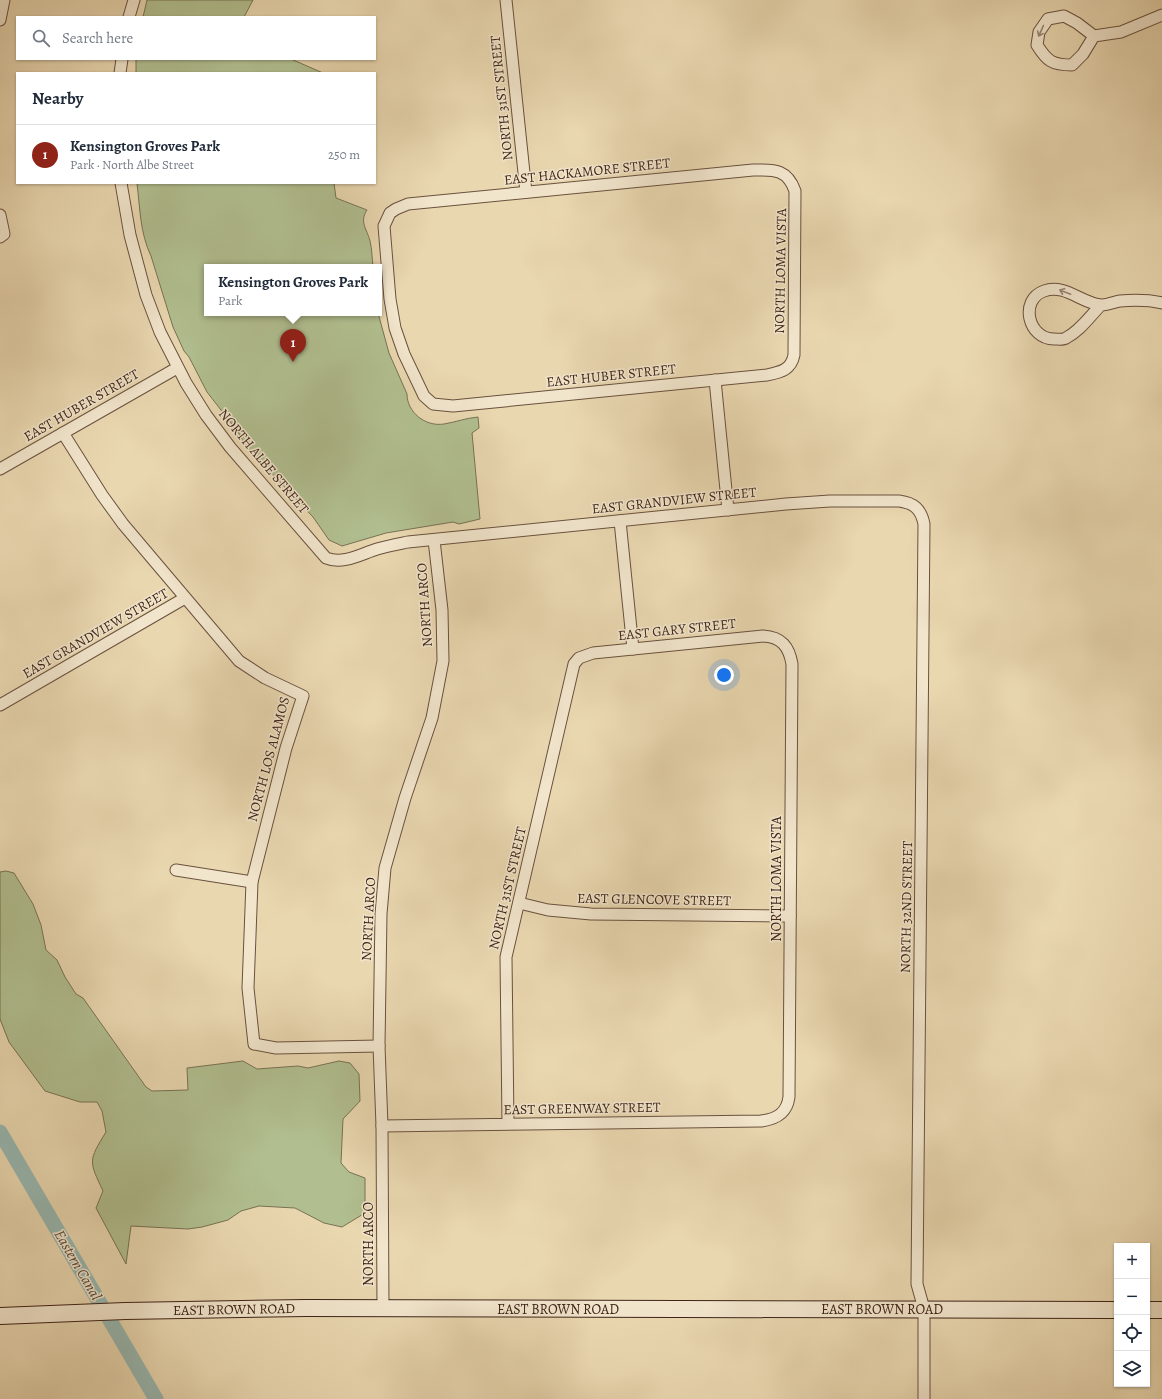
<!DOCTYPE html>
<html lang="en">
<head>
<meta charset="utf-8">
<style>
  :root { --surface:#fff; --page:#f2f2f3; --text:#1f2937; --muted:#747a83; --line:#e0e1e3; --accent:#8f2418 }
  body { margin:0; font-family:Alegreya,serif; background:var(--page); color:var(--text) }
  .controls { position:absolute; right:12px; bottom:12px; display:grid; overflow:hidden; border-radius:0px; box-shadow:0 1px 3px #0004 }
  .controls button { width:36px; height:36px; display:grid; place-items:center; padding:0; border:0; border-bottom:1px solid var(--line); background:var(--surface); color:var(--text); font:20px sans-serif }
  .you { position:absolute; left:724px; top:675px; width:14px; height:14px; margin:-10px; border:3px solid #fff; border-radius:50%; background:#1a73e8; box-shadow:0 0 0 6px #1a73e833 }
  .badge { display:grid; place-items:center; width:26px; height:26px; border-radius:50%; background:var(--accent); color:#fff; font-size:13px; font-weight:700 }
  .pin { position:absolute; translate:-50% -33px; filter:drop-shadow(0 1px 2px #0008) }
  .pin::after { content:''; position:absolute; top:21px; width:14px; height:12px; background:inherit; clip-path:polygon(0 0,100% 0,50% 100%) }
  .popup { position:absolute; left:204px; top:264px; width:178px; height:52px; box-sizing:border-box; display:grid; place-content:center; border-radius:0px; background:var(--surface); filter:drop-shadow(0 1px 3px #0005); font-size:13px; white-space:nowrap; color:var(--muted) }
  .popup b { font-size:15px; color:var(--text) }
  .popup::after { content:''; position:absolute; left:50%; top:100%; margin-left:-8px; border:8px solid transparent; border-top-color:var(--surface) }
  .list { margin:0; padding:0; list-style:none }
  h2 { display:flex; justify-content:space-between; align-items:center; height:52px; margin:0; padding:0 16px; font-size:17px }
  h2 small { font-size:13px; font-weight:400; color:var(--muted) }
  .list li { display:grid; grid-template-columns:26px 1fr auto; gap:12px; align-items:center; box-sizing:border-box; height:60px; padding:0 16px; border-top:1px solid var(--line) }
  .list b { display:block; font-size:15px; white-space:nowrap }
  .list p { margin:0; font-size:13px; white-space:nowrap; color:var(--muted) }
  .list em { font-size:13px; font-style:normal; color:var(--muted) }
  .icon { flex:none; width:22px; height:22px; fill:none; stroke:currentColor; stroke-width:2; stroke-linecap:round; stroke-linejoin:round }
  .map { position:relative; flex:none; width:1162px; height:1399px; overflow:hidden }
  .search { position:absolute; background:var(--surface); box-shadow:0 1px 3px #0004; left:16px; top:16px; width:360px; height:44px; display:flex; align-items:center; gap:10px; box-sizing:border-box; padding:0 14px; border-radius:0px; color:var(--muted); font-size:15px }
  .panel { position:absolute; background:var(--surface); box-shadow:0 1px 3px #0004; left:16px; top:72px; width:360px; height:112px; border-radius:0px }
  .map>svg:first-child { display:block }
  .green { fill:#b1bf90; stroke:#787254 }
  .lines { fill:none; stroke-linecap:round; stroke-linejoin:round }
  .canal { stroke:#98b8b1; stroke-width:15 }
  .street-casing { stroke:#6a513e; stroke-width:13 }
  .secondary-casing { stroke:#3f2418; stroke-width:18 }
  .street { stroke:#f1e5cc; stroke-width:11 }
  .secondary { stroke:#f1e5cc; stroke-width:16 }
  .oneway { stroke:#988472 }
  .labels { text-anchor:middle; stroke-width:3; stroke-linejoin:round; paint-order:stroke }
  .street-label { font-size:14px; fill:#3f2418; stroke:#f1e5cc }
  .water-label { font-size:15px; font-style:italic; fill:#55493e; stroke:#f1e5cc }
</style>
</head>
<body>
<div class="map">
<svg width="1162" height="1399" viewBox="0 0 1162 1399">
  <rect width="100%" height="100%" fill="#e9d7b0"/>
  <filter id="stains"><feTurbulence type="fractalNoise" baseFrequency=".005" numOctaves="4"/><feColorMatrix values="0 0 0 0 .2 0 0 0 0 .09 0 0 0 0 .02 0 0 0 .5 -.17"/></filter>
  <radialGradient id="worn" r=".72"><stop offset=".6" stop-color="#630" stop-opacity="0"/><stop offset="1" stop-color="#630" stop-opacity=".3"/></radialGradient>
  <!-- green -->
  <g class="green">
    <path d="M147,0H253L244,17H143Z"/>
    <path d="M136,59H291L323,73H136Z"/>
    <path d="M137,183H334L336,198L367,210C359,222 367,229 370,241C372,249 372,258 373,267H207V313H378L389,353L407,394C407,412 425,427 444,424C456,422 466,418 478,417L479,428L472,433L480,519L459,524L453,522L386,533L342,546L329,540L313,517L245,445L238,432L207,392L189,357L184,351L173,327L151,256C140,233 140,208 137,183Z"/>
    <path d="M6,871L14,873L33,904L41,925L46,950L57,960L65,977L76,994L83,998L146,1087L152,1091L188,1090L187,1068L243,1061L257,1069L298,1066L308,1068L339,1061L350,1063L359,1074L360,1101L343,1119L341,1163L349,1172L365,1178V1213L342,1227L324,1223L295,1208L259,1206L241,1211L228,1220L202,1227L188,1229L131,1226L126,1264L96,1208L103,1191C89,1161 88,1161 106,1132L102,1111L97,1102H80L45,1091L9,1042L0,1019V872Z"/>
  </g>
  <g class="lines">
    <!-- canal -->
    <path class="canal" d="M0,1132L156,1399"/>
    <!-- street casing -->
    <g class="street-casing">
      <g id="street">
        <path d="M506,0L526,192"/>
        <path d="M129,17L134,0"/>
        <path d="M0,20L4,0"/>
        <path d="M1094,36L1083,54L1072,65C1052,65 1047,61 1037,45L1039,32L1048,19L1064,16L1077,23L1094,36L1121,32L1162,15"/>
        <path d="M120,73L122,59"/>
        <path d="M753,170C773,170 787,168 795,191L794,355C791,370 781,372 767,375L453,406L433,404L424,396L404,354L395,328L390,299L384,226L390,213L396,209L408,204Z"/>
        <path d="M121,183L130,235L146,295L160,332L186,383L206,415L230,447L326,558C343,565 361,554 377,549C387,546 398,544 408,542L786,504L830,501H899C914,503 921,509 924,524L917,1284L924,1309V1399"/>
        <path d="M0,215L4,234L0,237"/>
        <path d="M1101,305C1090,316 1080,331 1066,338C1063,340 1058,339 1054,339C1028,339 1019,300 1044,291C1065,283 1082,304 1102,305C1108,305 1114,302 1120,301C1133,300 1149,300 1162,303"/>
        <path d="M715,380L728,510"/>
        <path d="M63,433L102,495L123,524L239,661L265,678L303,696L286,748L252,882L248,988L254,1044L276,1048L379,1046"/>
        <path d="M0,469L177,368"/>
        <path d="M620,521L633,649"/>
        <path d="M0,705L185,598"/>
        <path d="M176,870L252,882"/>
        <path d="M519,903L548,910L591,914L790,916"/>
        <path d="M382,1126L761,1121C777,1119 787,1113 789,1097L792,664C789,647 782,637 763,636L593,653L579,658L574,664L506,957L508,1124"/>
        <path d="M383,1308L382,1126L379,1046L381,914L385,868L405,798L432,718L443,661L442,610L434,540"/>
      </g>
    </g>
    <!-- secondary casing -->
    <g class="secondary-casing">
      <g id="secondary">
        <path d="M1147,1310H1162"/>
        <path d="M0,1316L125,1311L306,1308L1117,1310"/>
      </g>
    </g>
    <!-- street -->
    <use href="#street" class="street"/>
    <!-- secondary -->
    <use href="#secondary" class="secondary"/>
  </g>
  <!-- one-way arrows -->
  <defs><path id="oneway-shaft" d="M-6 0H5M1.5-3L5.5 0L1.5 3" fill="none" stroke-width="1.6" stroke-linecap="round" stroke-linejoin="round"/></defs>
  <g class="oneway">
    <use href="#oneway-shaft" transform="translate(1041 31) rotate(114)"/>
    <use href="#oneway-shaft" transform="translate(1065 292) rotate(-159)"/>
  </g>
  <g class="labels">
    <!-- street labels -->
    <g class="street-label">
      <text transform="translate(501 98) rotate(-96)" y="5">NORTH 31ST STREET</text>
      <text transform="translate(587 171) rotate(-6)" y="5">EAST HACKAMORE STREET</text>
      <text transform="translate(780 271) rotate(-89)" y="5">NORTH LOMA VISTA</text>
      <text transform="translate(611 375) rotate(-6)" y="5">EAST HUBER STREET</text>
      <text transform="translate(81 405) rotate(-30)" y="5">EAST HUBER STREET</text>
      <text transform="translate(264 461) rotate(50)" y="5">NORTH ALBE STREET</text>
      <text transform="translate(674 500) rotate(-6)" y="5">EAST GRANDVIEW STREET</text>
      <text transform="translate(424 605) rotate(-94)" y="5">NORTH ARCO</text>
      <text transform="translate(677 629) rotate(-6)" y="5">EAST GARY STREET</text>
      <text transform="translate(95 633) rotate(-30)" y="5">EAST GRANDVIEW STREET</text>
      <text transform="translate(268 759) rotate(-75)" y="5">NORTH LOS ALAMOS</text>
      <text transform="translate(776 879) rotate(-90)" y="5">NORTH LOMA VISTA</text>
      <text transform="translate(507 888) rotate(-77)" y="5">NORTH 31ST STREET</text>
      <text transform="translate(654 899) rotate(1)" y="5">EAST GLENCOVE STREET</text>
      <text transform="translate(906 907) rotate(-89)" y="5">NORTH 32ND STREET</text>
      <text transform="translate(368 919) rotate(-87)" y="5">NORTH ARCO</text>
      <text transform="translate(582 1108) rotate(-1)" y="5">EAST GREENWAY STREET</text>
      <text transform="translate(368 1244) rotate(-90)" y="5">NORTH ARCO</text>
      <text transform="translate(234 1309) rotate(-1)" y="5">EAST BROWN ROAD</text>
      <text x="558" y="1314">EAST BROWN ROAD</text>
      <text x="882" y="1314">EAST BROWN ROAD</text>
    </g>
    <!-- water labels -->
    <g class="water-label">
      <text transform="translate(78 1265) rotate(60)" y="5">Eastern Canal</text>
    </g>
  </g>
  <rect width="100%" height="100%" filter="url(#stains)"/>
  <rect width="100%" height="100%" fill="url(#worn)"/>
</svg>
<div class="controls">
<button>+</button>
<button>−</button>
<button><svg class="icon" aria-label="locate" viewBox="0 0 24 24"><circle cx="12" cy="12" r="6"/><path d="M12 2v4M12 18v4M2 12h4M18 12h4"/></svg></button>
<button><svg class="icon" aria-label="layers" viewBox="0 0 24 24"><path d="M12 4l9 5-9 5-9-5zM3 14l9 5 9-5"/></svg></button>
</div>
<div class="you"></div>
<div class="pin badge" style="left:293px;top:362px">1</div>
<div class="popup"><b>Kensington Groves Park</b>Park</div>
<div class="search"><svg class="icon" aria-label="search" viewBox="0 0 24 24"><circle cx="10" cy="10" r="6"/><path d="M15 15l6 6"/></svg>Search here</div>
<section class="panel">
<h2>Nearby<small></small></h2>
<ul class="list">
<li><span class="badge">1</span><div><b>Kensington Groves Park</b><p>Park · North Albe Street</p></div><em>250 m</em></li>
</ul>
</section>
</div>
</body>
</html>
